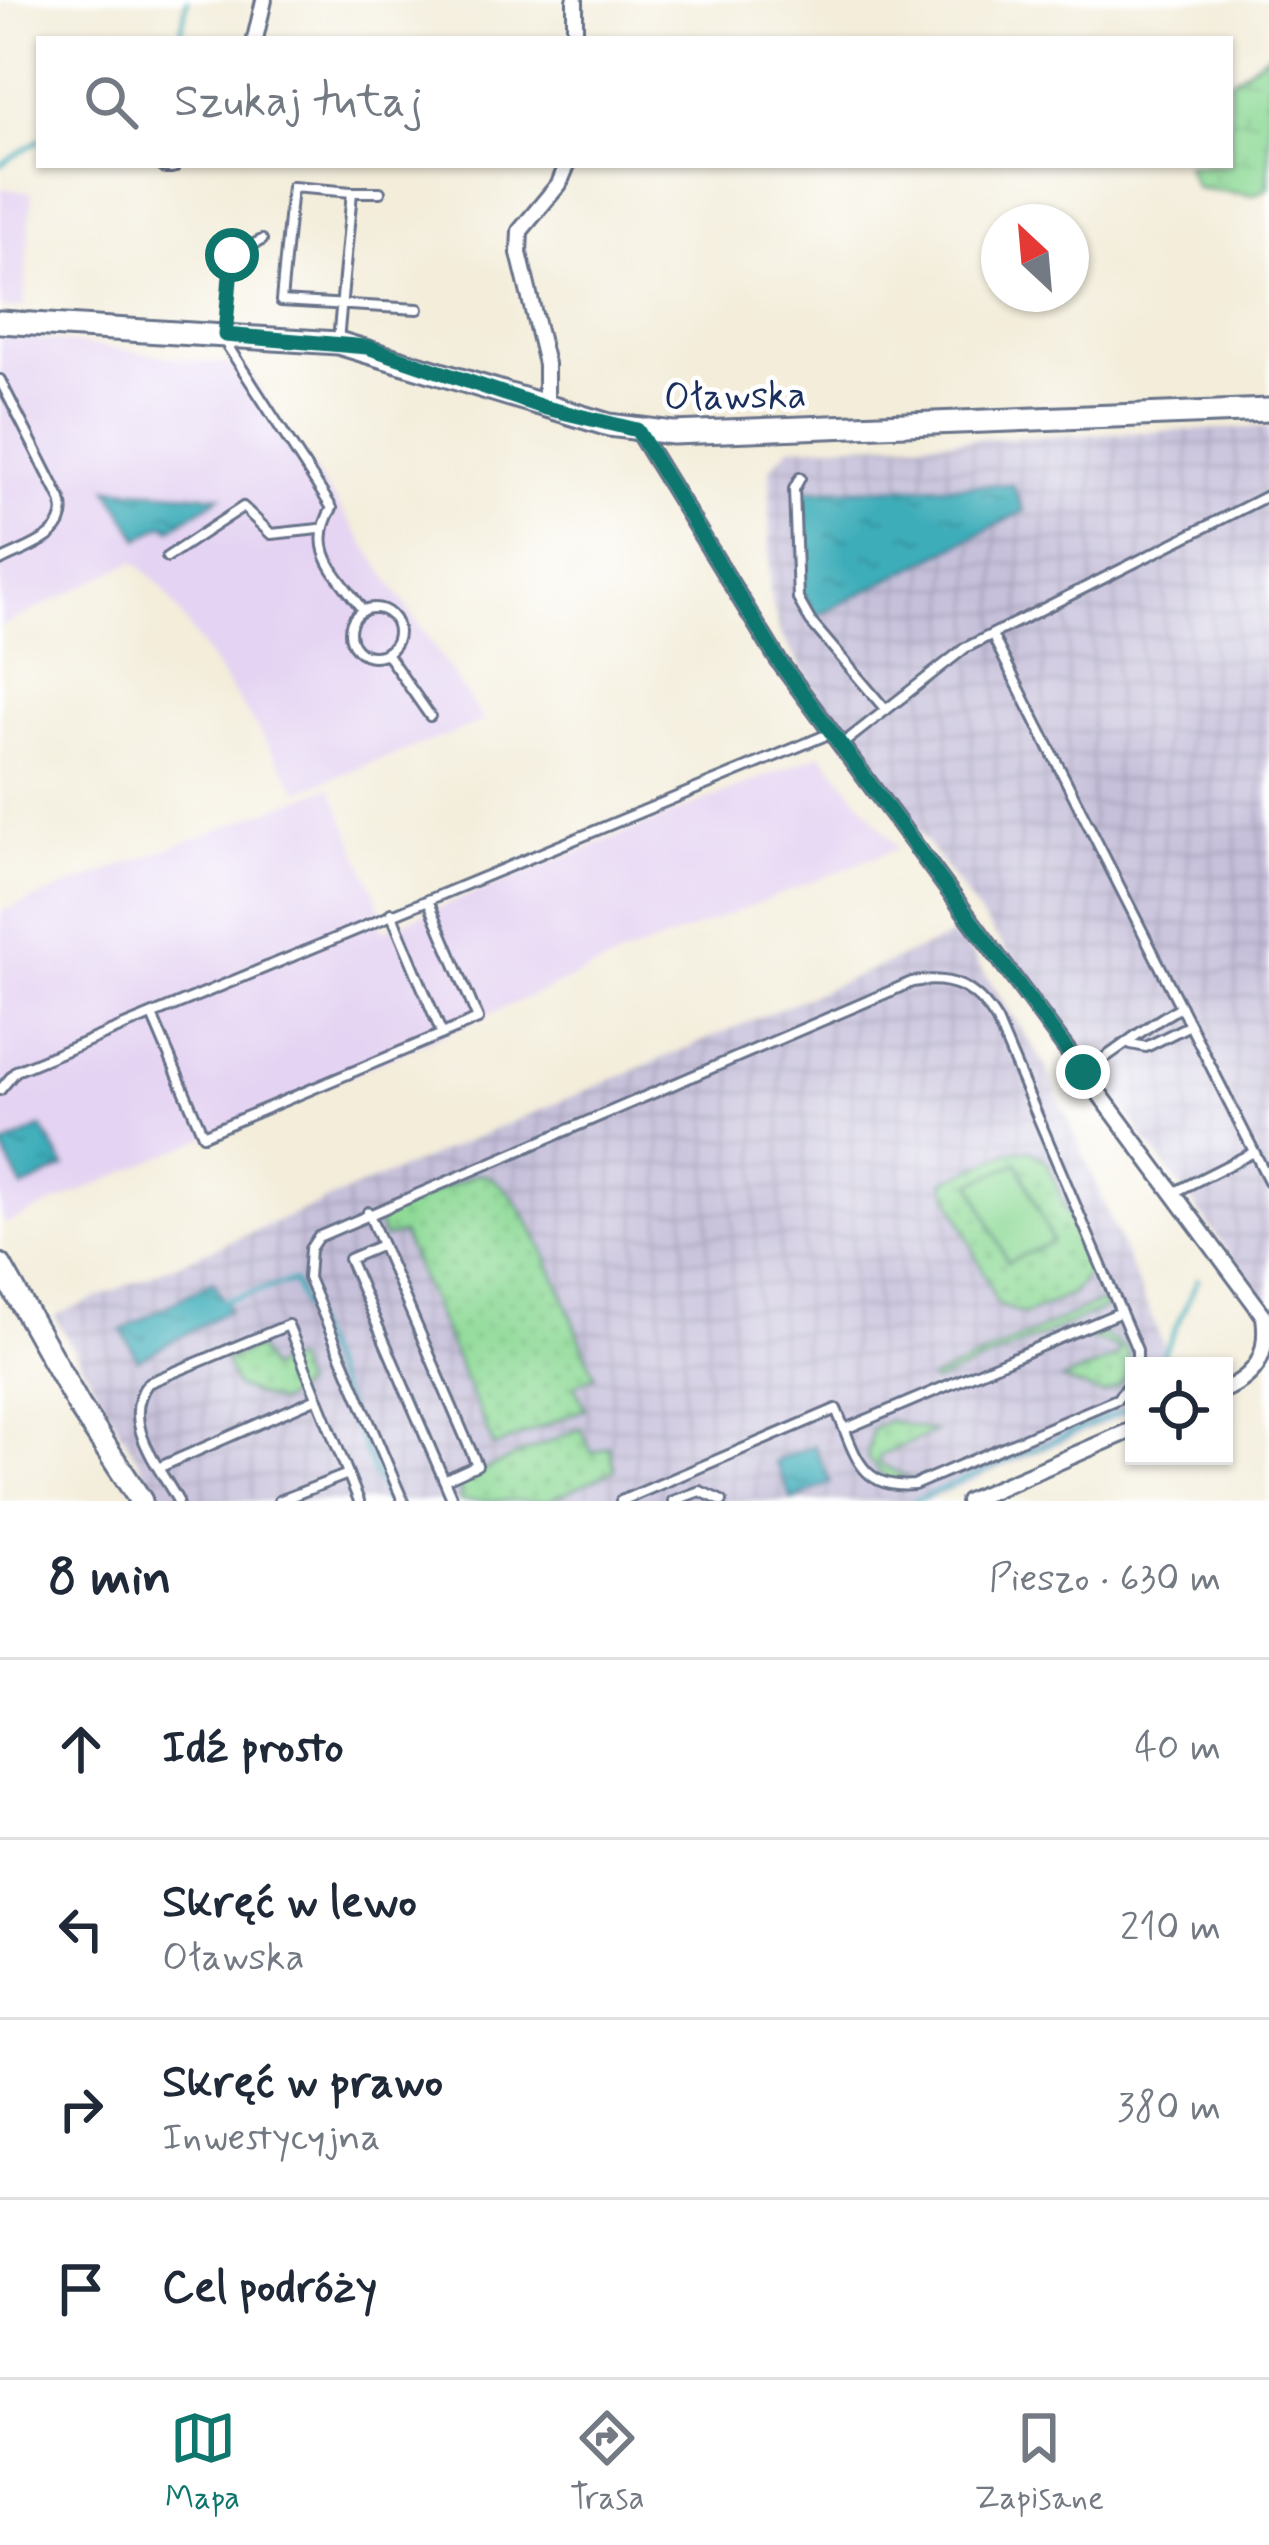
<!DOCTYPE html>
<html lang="pl">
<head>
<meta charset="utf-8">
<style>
  :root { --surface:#fff; --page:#f6f6f7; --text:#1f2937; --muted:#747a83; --line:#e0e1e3; --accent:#0f766e }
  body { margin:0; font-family:Mynerve,sans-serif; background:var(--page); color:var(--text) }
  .controls { position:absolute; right:36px; bottom:36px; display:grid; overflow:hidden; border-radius:0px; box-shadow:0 3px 9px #0004 }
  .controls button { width:108px; height:108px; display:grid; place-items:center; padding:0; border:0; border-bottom:3px solid var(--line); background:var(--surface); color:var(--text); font:60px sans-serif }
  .compass { position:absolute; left:981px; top:204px; width:108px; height:108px; border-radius:50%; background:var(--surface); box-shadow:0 3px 9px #0004; rotate:334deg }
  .stop { position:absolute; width:36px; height:36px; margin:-27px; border:9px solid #0f766e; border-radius:50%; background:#fff }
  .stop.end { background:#0f766e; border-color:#fff; box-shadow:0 3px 12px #0008 }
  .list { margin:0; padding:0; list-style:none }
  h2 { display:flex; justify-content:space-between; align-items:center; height:156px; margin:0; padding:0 48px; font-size:51px }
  h2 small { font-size:39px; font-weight:400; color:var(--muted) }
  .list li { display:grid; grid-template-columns:78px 1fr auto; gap:36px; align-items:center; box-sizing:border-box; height:180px; padding:0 48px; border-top:3px solid var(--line) }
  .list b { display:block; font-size:45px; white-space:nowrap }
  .list p { margin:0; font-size:39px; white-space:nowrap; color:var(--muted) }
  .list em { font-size:39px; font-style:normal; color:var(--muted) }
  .icon { flex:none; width:66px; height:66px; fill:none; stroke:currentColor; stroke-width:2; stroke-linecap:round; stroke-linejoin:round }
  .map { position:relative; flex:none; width:1269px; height:1501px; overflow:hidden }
  .search { position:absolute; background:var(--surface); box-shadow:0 3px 9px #0004; left:36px; right:36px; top:36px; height:132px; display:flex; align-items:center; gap:30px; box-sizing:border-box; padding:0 42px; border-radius:0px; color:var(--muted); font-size:45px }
  .sheet { height:876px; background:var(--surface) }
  nav { display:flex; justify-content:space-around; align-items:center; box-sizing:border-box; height:168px; border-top:3px solid var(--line); background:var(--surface); font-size:33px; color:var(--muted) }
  nav a { display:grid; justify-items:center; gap:6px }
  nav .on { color:var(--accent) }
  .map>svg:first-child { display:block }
  .built { fill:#e4d3f2 }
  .industrial { fill:url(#industrial-grid) }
  .grass { fill:url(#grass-dots); stroke:#55847a; stroke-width:3 }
  .wetland { fill:url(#wetland-marsh); stroke:#55847a; stroke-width:3 }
  .pitch { fill:#8fda97; stroke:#55847a; stroke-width:3 }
  .water { fill:url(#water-ripples); stroke:#2c6e8c; stroke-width:3 }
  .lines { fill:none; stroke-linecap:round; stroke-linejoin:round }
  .stream { stroke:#3dadb9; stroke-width:4.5 }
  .lane-casing { stroke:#677289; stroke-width:14 }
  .street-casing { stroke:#677289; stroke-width:20 }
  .secondary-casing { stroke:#677289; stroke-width:27 }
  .lane { stroke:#fff; stroke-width:8 }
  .street { stroke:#fff; stroke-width:14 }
  .secondary { stroke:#fff; stroke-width:21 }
  .route { stroke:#0f766e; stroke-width:15 }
  .labels { text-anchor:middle; stroke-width:9; stroke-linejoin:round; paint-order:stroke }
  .street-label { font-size:39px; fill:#1b2f5e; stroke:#fff }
</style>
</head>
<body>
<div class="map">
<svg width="1269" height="1501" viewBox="0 0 1269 1501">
  <defs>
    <pattern id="industrial-grid" width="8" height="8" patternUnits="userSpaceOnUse" patternTransform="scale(3)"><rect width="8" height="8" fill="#c6c0da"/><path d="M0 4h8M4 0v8" fill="none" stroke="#aaa5be"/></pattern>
    <pattern id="grass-dots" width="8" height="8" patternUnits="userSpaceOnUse" patternTransform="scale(3)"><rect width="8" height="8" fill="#8fda97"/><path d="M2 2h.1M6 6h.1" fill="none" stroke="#7bbb85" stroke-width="1.8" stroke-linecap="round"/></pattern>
    <pattern id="wetland-marsh" width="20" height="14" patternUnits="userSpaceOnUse" patternTransform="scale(3)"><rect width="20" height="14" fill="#8fda97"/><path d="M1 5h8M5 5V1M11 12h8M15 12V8" fill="none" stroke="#7bbb85"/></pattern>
    <pattern id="water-ripples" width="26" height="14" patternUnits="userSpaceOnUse" patternTransform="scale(3)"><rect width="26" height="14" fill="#3dadb9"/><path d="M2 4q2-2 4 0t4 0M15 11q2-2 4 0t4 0" fill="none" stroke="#328d9a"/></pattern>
  </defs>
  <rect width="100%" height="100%" fill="#fff"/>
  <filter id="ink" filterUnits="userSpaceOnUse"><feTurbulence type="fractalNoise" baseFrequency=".00833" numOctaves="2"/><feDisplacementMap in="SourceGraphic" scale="24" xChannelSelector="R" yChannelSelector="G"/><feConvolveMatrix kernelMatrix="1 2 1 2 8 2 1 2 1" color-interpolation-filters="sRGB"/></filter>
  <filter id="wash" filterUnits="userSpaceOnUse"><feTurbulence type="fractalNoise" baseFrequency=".004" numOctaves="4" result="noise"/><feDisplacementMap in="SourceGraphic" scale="48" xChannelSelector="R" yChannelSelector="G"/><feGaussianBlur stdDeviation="2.7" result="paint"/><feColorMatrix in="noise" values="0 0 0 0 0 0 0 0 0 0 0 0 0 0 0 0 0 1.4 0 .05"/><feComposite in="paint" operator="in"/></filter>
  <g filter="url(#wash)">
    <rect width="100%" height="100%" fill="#f3edda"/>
    <!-- built -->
    <g class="built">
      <path d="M0,188L32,192L24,307L0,308Z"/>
      <path d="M0,333L245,367L484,721L299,791L162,587L135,561L0,627Z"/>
      <path d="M822,754L898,848L619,958L6,1224L0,1214V912L331,787L382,910L381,931Z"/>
    </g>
    <!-- industrial -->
    <g class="industrial">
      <path d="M1269,427V1307L820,698L780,632L770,595V468L790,447Z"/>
      <path d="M958,933L1047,1068L1172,1366H1134V1411L925,1501H162L54,1316Z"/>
    </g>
    <!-- grass -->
    <g class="grass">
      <path d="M1030,1150L1046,1160L1090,1270L1073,1294L1024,1315L997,1304L944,1182L1012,1151Z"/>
      <path d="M477,1174C526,1172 576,1332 595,1376L575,1385L585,1409L494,1447L402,1234L385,1238L375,1218Z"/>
      <path d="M1102,1301L1106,1308L934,1383L930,1380Z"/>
      <path d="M1099,1333L1125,1347C1135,1369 1126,1387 1102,1394L1062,1380L1117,1357L1120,1349L1085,1337Z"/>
      <path d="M257,1347L268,1369L294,1360L302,1386L279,1403L236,1387L225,1361Z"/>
      <path d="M889,1420L935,1432L880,1456L878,1463L908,1477L888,1479L867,1459L872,1430Z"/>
      <path d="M581,1428L592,1453L609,1446L615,1470L547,1501H460L459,1481Z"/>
    </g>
    <!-- wetland -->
    <path class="wetland" d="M1269,53V188L1253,195L1196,188L1186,165H1230V81Z"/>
    <!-- pitch -->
    <path class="pitch" d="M1018,1163L1052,1242L1007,1262L972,1183Z"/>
    <!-- water -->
    <g class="water">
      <path d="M1012,484L1024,511L815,617L801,589L800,491Z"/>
      <path d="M108,488L221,496L171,529L165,524L139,539Z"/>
      <path d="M42,1127L65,1167L23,1188L1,1147Z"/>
      <path d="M213,1281L229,1310L138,1360L122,1330Z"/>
      <path d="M814,1445L831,1483L792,1500L775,1461Z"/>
    </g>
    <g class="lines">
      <!-- stream -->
      <g class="stream">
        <path d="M180,39L187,0"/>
        <path d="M0,165L39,140"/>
        <path d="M224,1301L293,1281L386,1501"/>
        <path d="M1158,1366L1198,1279"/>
        <path d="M914,1501L1134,1406"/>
      </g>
    </g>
  </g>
  <g filter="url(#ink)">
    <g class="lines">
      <!-- lane casing -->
      <g class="lane-casing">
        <g id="lane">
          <path d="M352,192H380"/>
          <path d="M221,244L232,255"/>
          <path d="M225,334L232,255L262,240"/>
          <path d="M338,341L352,192L292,187L281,301L418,309"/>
          <path d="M225,342L332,508C306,552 338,574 363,611"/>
          <path d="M0,380L61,500C72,537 26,547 0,561"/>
          <path d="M800,478L794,489L798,599L811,622L886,710"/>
          <path d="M167,557L243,507L271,534L319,529"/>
          <circle cx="374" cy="632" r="24"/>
          <path d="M992,635L1269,1181"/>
          <path d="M386,653L430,716"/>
          <path d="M841,745L965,648L1269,495"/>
          <path d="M391,913L442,1034"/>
          <path d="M152,1015L203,1135L478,1019L428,900"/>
          <path d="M1131,1044L1146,1047L1190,1025"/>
          <path d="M1084,1071C1120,1050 1144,1026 1181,1007"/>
          <path d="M0,1090L16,1071L831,733"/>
          <path d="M1175,1192L1254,1152"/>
          <path d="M368,1212L382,1245"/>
          <path d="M845,1429L1121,1312"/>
          <path d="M160,1467L317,1398"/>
          <path d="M444,1480L477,1465L382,1245L349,1259L444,1480L453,1501"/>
          <path d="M178,1501C159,1466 119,1421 148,1383L288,1325L359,1501"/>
          <path d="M279,1501L348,1474"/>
          <path d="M403,1501L308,1278L310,1249L318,1237L912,982C952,975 976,987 997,1021L1137,1350V1366"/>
          <path d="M621,1501L836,1409C855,1451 858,1490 914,1485L1117,1399L1134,1379"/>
          <path d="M673,1501L700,1491L722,1501"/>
        </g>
      </g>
      <!-- street casing -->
      <g class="street-casing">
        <g id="street">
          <path d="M575,0V39"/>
          <path d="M255,39L264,0"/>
          <path d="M165,165H172"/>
          <path d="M546,408V364L519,253L520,231L559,184L567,165"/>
          <path d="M637,430L778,660L1264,1316C1269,1353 1258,1375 1224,1390"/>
          <path d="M968,1501L1134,1429"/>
        </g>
      </g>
      <!-- secondary casing -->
      <g class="secondary-casing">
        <g id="secondary">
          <path d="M0,322L338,343L609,425L673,433L1269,410"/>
          <path d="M0,1265L79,1406L141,1501"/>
        </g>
      </g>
      <!-- lane -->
      <use href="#lane" class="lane"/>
      <!-- street -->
      <use href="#street" class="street"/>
      <!-- secondary -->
      <use href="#secondary" class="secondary"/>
    </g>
  </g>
  <g class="lines" filter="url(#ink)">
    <!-- route -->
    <path class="route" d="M232,255L225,335L367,347L546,408L637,430L778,660L1083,1072"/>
  </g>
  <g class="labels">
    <!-- street labels -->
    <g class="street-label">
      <text transform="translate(735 394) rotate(-1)" y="14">Oławska</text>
    </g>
  </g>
</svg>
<div class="controls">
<button><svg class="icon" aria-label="locate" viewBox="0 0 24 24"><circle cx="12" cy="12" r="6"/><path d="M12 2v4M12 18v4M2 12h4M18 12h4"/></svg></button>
</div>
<svg class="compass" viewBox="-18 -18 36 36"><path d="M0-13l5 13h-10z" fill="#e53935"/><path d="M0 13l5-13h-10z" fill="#747a83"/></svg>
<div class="stop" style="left:232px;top:255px"></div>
<div class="stop end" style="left:1083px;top:1072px"></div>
<div class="search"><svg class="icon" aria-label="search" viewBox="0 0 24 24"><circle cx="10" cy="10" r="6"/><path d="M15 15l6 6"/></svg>Szukaj tutaj</div>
</div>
<section class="sheet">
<h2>8 min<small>Pieszo · 630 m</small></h2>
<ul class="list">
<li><svg class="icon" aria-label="ahead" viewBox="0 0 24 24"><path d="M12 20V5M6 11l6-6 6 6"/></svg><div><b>Idź prosto</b></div><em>40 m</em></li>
<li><svg class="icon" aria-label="left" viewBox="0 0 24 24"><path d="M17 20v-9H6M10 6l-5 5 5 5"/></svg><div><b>Skręć w lewo</b><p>Oławska</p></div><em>210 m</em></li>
<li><svg class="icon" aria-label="right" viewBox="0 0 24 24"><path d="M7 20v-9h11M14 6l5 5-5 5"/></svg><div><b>Skręć w prawo</b><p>Inwestycyjna</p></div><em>380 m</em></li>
<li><svg class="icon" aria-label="arrive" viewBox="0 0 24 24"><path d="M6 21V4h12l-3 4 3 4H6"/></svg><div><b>Cel podróży</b></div></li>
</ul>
</section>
<nav>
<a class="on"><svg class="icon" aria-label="map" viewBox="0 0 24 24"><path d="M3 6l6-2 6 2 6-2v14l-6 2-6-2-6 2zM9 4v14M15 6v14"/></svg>Mapa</a>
<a><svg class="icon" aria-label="directions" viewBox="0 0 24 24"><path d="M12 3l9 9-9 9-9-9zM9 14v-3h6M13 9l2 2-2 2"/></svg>Trasa</a>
<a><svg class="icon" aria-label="saved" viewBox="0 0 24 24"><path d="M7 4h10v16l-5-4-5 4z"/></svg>Zapisane</a>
</nav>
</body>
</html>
